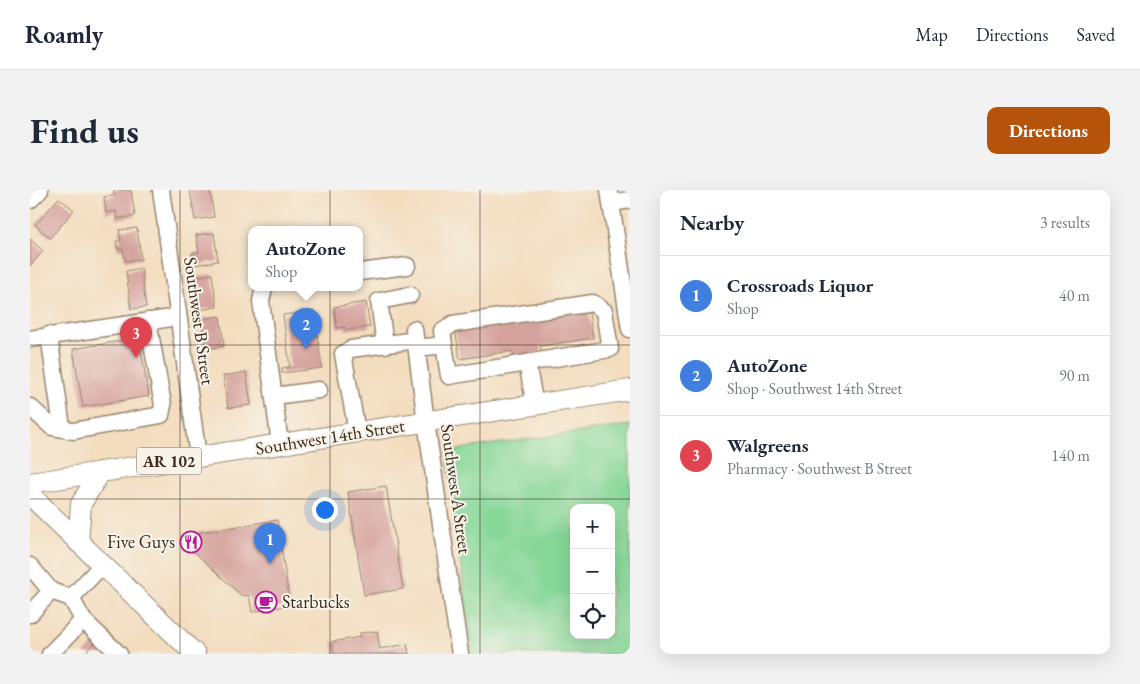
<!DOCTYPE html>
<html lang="en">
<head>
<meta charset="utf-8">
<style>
  :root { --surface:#fff; --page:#f2f2f3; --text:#1f2937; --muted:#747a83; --line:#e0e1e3; --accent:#b45309 }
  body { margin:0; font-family:"EB Garamond",serif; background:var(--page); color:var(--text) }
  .controls { position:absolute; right:15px; bottom:15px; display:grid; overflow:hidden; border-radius:10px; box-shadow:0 5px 20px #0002 }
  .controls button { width:45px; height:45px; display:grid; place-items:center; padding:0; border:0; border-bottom:1px solid var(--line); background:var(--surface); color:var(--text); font:25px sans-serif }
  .you { position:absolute; left:294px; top:319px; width:18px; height:18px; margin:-12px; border:4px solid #fff; border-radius:50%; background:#1a73e8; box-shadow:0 0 0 8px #1a73e833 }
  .badge { display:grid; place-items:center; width:32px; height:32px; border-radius:50%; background:var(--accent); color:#fff; font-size:16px; font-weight:700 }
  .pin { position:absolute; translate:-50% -41px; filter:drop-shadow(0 1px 2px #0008) }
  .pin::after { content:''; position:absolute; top:26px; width:18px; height:15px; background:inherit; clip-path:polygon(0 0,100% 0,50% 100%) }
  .popup { position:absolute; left:218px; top:36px; width:115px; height:65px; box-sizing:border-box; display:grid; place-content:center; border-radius:10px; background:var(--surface); filter:drop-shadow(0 1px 4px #0005); font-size:16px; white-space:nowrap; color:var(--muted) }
  .popup b { font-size:19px; color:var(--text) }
  .popup::after { content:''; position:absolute; left:50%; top:100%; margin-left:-10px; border:10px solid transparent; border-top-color:var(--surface) }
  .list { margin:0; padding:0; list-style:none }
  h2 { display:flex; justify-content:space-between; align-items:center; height:65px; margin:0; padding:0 20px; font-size:21px }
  h2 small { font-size:16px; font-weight:400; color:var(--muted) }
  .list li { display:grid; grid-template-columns:32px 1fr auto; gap:15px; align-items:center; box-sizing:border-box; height:80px; padding:0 20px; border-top:1px solid var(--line) }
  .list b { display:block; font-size:19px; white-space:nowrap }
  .list p { margin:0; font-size:16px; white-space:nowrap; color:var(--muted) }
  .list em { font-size:16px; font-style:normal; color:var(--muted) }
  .icon { flex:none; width:28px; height:28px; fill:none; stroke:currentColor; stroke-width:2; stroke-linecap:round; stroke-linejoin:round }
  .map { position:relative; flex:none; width:600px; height:464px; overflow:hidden; border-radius:10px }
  header { display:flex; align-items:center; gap:30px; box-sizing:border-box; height:70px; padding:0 25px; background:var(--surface); border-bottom:1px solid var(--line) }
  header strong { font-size:24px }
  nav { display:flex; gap:28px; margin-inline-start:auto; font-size:18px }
  .intro { display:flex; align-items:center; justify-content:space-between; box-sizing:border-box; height:120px; padding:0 30px }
  h1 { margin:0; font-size:35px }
  .button { padding:12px 22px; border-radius:10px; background:var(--accent); color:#fff; font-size:18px; font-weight:700 }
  main { display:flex; gap:30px; padding:0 30px }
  aside { flex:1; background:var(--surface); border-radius:10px; box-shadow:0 5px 20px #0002 }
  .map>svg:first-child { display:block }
  .green { fill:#86d798; stroke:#60805b; fill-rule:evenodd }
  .building { fill:#d5a39d }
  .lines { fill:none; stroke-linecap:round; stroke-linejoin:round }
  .minor-casing { stroke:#97846e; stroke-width:19 }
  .major-casing { stroke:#97846e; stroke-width:22 }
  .minor { stroke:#fff; stroke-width:16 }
  .major { stroke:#fff; stroke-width:20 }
  .grid { fill:none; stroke:#3b2a1e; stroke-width:1; stroke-opacity:0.55 }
  .labels { text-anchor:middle; stroke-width:4; stroke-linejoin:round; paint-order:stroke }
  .shield { fill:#f7f3e8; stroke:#73665b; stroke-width:1 }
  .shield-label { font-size:16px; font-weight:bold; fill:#3b2a1e }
  .street-label { font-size:18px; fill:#3b2a1e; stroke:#f7f3e8 }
  .poi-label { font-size:18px; fill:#3b2a1e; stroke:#f7f3e8; text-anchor:end }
</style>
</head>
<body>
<header>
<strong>Roamly</strong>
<nav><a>Map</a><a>Directions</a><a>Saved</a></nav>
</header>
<div class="intro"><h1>Find us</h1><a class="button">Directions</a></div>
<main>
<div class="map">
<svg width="600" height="464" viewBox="0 0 600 464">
  <rect width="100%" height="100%" fill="#f7f3e8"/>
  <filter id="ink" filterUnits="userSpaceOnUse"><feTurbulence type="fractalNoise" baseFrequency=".02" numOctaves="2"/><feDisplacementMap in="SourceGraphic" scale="10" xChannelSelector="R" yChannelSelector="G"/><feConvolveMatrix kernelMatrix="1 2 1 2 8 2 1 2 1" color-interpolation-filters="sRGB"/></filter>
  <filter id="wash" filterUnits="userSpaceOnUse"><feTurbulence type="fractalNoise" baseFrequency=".0096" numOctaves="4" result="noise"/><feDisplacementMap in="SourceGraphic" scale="20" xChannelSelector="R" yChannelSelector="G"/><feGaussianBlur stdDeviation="1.12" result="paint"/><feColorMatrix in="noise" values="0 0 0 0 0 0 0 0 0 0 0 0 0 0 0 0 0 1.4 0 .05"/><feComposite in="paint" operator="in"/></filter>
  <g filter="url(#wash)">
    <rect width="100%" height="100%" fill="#f3ddbf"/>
    <!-- green -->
    <path class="green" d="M600,235V464H442L418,274L422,262L436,258ZM544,318H581V445H544Z"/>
    <g id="blocks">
      <!-- building -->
      <g class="building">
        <path d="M84,0H101L105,26L87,29L86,21L76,23L74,7L84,6Z"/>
        <path d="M160,0H180L184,27L165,30Z"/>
        <path d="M29,8L44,20L20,48L5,35Z"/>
        <path d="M107,38L111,69L95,71L93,59L88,60L86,51H91L89,40Z"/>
        <path d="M184,43L188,71L164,75L162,63L169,62L166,45Z"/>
        <path d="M0,49L13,61L0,76Z"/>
        <path d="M111,78L116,117L101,119L96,81Z"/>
        <path d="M182,84L187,117L169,120L165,87Z"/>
        <path d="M336,112L340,137L316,140L315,137L307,138L304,117Z"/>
        <path d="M558,118L563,148L510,156L512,163L484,168L482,161L430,169L425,139Z"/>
        <path d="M284,121L292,178L252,183V178L260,177L253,125Z"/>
        <path d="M190,126L194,156L176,159L171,129Z"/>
        <path d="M109,148L119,206L53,217L43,159Z"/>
        <path d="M216,182L221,215L198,218L193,186Z"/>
        <path d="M356,296L373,399L334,405L318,302Z"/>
        <path d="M247,330L260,415L222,422L219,405L212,406L159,357L158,349L165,343Z"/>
        <path d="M347,441L350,459L377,454L379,464H304L302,452L330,447V443Z"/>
        <path d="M65,452L78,464H54Z"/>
      </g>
    </g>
  </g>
  <g filter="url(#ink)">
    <use href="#blocks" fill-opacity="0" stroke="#97846e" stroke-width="1"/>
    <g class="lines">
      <!-- minor casing -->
      <g class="minor-casing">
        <g id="minor">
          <path d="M131,0L168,267"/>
          <path d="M579,0L600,139"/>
          <path d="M0,10L10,0"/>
          <path d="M581,13L600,10"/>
          <path d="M330,82L377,76"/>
          <path d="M234,98L231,111L250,254"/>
          <path d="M384,139L396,232L430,464"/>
          <path d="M19,145L32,238"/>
          <path d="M0,149L148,127"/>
          <path d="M355,155L349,111L380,105"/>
          <path d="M387,158L414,155L419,186L580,159L574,121L563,113L423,134L412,141L414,155"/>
          <path d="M497,173L505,215"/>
          <path d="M244,206L289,200"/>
          <path d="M0,217L22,237L43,241L131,225L133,215L118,131"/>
          <path d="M327,242L313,164L321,159L386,150"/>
          <path d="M73,374L41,408L53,430L89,464"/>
          <path d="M0,376L21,401L41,408"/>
          <path d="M0,424L21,401"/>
          <path d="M20,464L53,430"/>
        </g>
      </g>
      <!-- major casing -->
      <g class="major-casing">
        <g id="major">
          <path d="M0,293L600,200"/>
          <path d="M0,305L165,464"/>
          <path d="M48,352L51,314L70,282"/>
        </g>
      </g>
      <!-- minor -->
      <use href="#minor" class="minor"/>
      <!-- major -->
      <use href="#major" class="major"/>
    </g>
  </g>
  <!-- grid -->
  <path class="grid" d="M150,0V464M300,0V464M450,0V464M0,155H600M0,309H600"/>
  <!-- icons -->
  <defs>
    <g id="restaurant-ring" transform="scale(1.125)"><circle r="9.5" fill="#f7f3e8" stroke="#b5179e" stroke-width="1.5"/><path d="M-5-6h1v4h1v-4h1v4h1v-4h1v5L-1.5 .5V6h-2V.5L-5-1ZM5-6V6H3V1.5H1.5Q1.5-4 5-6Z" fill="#b5179e"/></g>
    <g id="cafe-ring" transform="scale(1.125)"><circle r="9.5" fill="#f7f3e8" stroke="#b5179e" stroke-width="1.5"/><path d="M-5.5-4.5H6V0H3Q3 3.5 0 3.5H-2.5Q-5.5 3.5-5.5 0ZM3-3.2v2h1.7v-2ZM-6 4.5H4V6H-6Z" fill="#b5179e"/></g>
  </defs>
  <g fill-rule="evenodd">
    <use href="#restaurant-ring" x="161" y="352"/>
    <use href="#cafe-ring" x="236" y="412"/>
  </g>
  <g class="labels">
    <!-- shield labels -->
    <rect class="shield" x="106.5" y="257.5" width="65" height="27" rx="4"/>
    <g class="shield-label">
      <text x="139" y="277">AR 102</text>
    </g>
    <!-- street labels -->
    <g class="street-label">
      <text transform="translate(169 131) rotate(82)" y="6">Southwest B Street</text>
      <text transform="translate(300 247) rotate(-9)" y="6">Southwest 14th Street</text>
      <text transform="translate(426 299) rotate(82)" y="6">Southwest A Street</text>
    </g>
    <!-- poi labels -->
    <g class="poi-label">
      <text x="145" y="358">Five Guys</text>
      <text x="252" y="418" text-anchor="start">Starbucks</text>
    </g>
  </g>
</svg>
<div class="controls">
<button>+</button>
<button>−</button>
<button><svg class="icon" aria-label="locate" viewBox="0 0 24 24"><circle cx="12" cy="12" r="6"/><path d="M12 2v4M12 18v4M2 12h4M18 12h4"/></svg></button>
</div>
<div class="you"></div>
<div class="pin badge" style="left:240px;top:374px;background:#3f7fe0">1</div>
<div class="pin badge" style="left:276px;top:159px;background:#3f7fe0">2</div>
<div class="popup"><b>AutoZone</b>Shop</div>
<div class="pin badge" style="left:106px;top:168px;background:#e0444e">3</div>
</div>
<aside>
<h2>Nearby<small>3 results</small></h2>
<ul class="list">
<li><span class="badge" style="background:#3f7fe0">1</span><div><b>Crossroads Liquor</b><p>Shop</p></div><em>40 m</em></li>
<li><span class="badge" style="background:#3f7fe0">2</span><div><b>AutoZone</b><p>Shop · Southwest 14th Street</p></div><em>90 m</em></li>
<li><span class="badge" style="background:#e0444e">3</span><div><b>Walgreens</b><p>Pharmacy · Southwest B Street</p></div><em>140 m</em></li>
</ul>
</aside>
</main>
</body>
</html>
